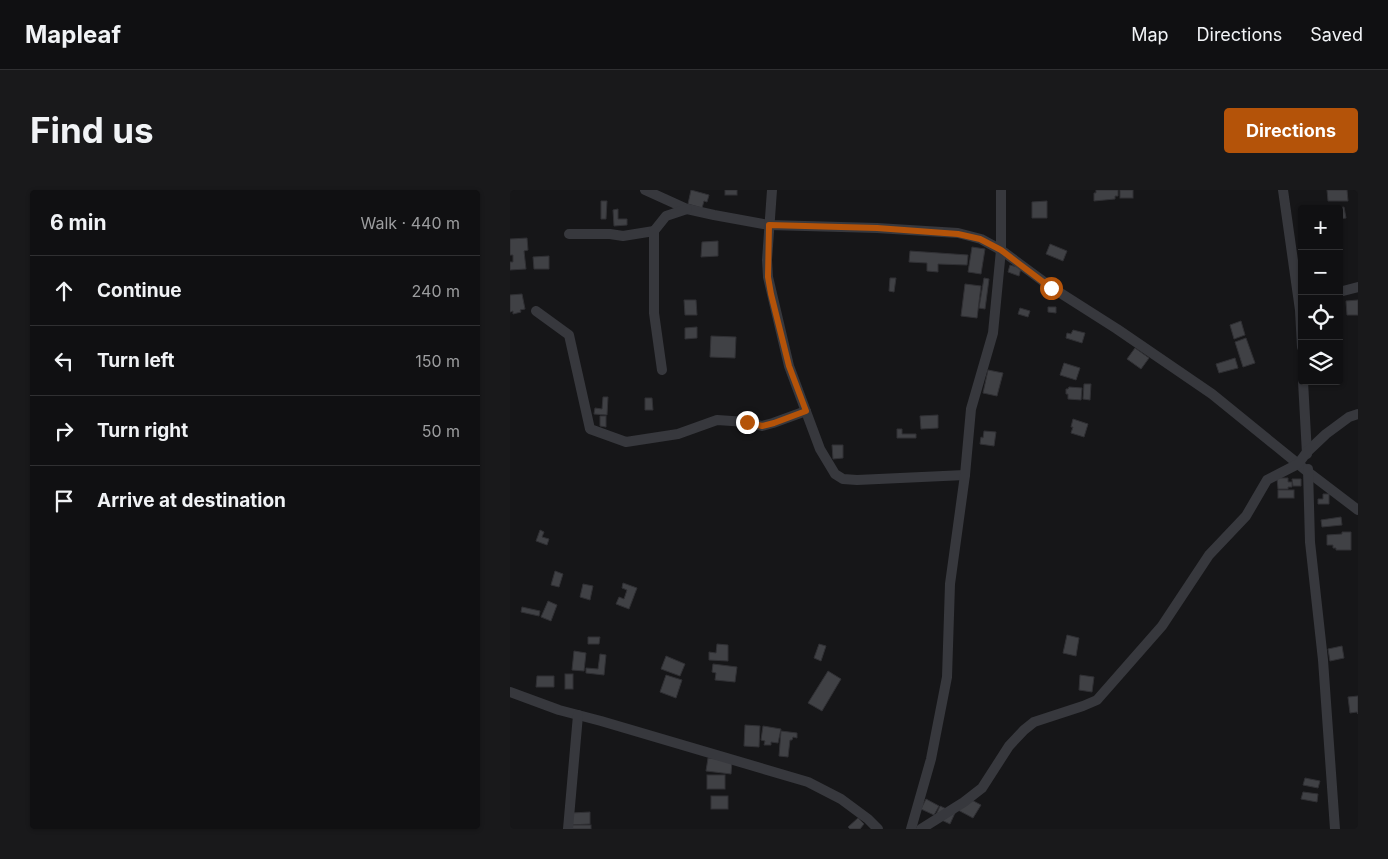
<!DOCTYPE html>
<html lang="en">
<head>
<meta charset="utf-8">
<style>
  :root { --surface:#101012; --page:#19191b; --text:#f1f3f6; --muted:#9c9d9f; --line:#303032; --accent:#b45309 }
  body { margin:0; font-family:Inter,sans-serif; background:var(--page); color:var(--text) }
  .controls { position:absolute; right:15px; top:15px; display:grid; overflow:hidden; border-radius:5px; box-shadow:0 1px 4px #0004 }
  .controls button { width:45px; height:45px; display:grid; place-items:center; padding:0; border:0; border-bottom:1px solid var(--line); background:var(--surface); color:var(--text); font:25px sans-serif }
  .stop { position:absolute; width:15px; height:15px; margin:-11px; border:4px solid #b45309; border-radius:50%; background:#fff }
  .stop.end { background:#b45309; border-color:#fff; box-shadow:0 1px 5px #0008 }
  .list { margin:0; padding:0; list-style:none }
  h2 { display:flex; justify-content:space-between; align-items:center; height:65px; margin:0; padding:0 20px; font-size:21px }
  h2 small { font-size:16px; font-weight:400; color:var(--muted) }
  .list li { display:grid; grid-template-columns:32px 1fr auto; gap:15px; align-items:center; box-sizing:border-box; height:70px; padding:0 20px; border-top:1px solid var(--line) }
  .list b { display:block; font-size:19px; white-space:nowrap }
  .list em { font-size:16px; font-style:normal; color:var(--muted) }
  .icon { flex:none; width:28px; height:28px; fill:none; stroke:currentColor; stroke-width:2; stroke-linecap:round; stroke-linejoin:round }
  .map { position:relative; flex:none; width:848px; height:639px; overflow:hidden; border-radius:5px }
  header { display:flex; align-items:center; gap:30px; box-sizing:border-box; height:70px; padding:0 25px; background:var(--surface); border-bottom:1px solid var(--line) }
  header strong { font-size:24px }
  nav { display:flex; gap:28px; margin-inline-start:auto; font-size:18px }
  .intro { display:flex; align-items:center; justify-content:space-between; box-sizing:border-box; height:120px; padding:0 30px }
  h1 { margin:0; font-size:35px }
  .button { padding:12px 22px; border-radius:5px; background:var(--accent); color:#fff; font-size:18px; font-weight:700 }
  main { display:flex; gap:30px; padding:0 30px }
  aside { flex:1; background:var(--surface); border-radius:5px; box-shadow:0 1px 4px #0004 }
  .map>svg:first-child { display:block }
  .building { fill:#404145; stroke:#303034 }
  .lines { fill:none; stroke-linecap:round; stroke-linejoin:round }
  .minor { stroke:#37383d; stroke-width:10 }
  .route { stroke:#b45309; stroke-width:6 }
</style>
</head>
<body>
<header>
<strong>Mapleaf</strong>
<nav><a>Map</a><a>Directions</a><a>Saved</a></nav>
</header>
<div class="intro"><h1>Find us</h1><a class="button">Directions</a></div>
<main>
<aside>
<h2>6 min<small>Walk · 440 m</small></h2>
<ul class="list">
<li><svg class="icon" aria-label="ahead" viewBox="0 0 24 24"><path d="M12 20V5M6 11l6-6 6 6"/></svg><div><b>Continue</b></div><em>240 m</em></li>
<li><svg class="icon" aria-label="left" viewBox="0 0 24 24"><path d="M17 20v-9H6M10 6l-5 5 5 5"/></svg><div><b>Turn left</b></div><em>150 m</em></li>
<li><svg class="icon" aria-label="right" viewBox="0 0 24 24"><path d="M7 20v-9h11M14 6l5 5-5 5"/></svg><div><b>Turn right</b></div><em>50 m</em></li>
<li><svg class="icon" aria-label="arrive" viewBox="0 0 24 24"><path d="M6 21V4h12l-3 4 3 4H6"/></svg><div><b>Arrive at destination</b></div></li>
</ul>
</aside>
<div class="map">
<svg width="848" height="639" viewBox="0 0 848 639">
  <rect width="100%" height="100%" fill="#161618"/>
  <!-- building -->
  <g class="building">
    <path d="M181,0L199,5L197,12L194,11L192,18L178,14Z"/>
    <rect x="215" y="0" width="12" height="5"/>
    <path d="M586,0H608V6H605V9L584,11V3H586Z"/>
    <rect x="610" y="0" width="13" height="8"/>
    <path d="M817,0H837L838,11H818Z"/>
    <path d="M91,11H97L96,29H91Z"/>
    <path d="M537,11V28H522V12Z"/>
    <path d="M834,17L836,28L829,29V19H820Z"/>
    <path d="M108,19V29H117V35L104,36L103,20Z"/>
    <path d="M17,48L18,60L14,61L16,79L0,80V72H3V65H0V49Z"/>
    <path d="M208,51V66L191,67L192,52Z"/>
    <path d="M540,54L557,61L553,71L536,64Z"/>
    <path d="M462,57L475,59L471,84L458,82Z"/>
    <path d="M400,61L458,65L457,75L428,74V82L417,81V73L399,72Z"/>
    <path d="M39,66V79H24L23,67Z"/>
    <path d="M500,75L511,78L509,86L498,82Z"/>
    <path d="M380,88H386L384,102L379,101Z"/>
    <path d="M474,88L479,89L475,119L469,118Z"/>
    <path d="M455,94L471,96L467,128L451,126Z"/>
    <path d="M12,104L15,119L10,120L11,122L3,124V121L0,122V105Z"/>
    <path d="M174,110H186L187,125H175Z"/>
    <path d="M848,110V125H837L836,111Z"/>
    <path d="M538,117H546V123L538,122Z"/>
    <path d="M510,118L520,121L518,127L508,124Z"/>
    <path d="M731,131L735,145L724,149L720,135Z"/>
    <path d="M187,137V148L175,149V138Z"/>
    <path d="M563,140L575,143L572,153L556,148L557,143L561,144Z"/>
    <path d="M201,146L226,147L225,168L200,167Z"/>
    <path d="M736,148L745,173L733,177L725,152Z"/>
    <path d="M625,158L639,168L631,179L617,169Z"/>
    <path d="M725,168L728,178L709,183L706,174Z"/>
    <path d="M554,173L570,178L566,190L550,185Z"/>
    <path d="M478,180L493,183L487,206L473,203Z"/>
    <path d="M574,194H581L580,210L573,209Z"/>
    <path d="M559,197L572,198L571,210L558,209V204H556V199H558Z"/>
    <path d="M93,207H98L97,225L84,224L85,218L92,219Z"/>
    <path d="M135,208H142L143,220H135Z"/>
    <path d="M428,225V238L411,239L410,226Z"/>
    <path d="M90,226H96V237L90,236Z"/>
    <path d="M563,229L578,234L574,247L561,243L563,237H561Z"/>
    <path d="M387,239H392V244H406V248H387Z"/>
    <path d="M474,241L486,242L484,256L470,254L471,247L473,248Z"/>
    <path d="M322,255H333V268L323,269Z"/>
    <path d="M767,288H778V292H782V297H778V299H768Z"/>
    <path d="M782,289H791V296H783Z"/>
    <rect x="768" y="300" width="16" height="8"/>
    <path d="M813,304H819V314H808V309H813Z"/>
    <path d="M831,327L832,335L812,337L811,330Z"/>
    <path d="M30,340L34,342L32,347L39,349L37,355L26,351Z"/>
    <path d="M832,342H841V360H826V358H823V355H817V345L832,344Z"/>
    <path d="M45,381L53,384L49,397L41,395Z"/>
    <path d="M113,393L127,398L119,419L106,414L109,407L114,409L117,400L112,398Z"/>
    <path d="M73,394L83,396L80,410L70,407Z"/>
    <path d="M38,411L47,415L41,431L31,427Z"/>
    <path d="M12,417L30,421L29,426L11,422Z"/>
    <path d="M557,445L569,448L566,466L553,463Z"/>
    <path d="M78,447H90L89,454H78Z"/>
    <path d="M207,454L218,455V471L199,470V462L206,463Z"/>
    <path d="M309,454L316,456L311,471L304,468Z"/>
    <path d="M832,456L834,468L820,471L818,459Z"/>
    <path d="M64,461L76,463L74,481L62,480Z"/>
    <path d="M90,464L96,465L94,485L76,483V478L88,479Z"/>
    <path d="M156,466L175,474L170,486L151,479Z"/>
    <path d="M203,474L227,477L225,492L205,490L206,483L202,482Z"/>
    <path d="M318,481L331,489L312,521L298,513Z"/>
    <rect x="55" y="484" width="8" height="15"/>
    <path d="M156,485L172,490L166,508L150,502Z"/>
    <path d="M570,485L584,487L582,502L569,500Z"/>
    <path d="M27,486H44V497H26Z"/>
    <path d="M848,506V524L847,522L840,523L838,507Z"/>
    <path d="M235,535L250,536L249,557L234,556Z"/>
    <path d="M253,536L271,539L268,553L261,552V555H254L255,551L251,550Z"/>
    <path d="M271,541L287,543V548L283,547L282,550H280L278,567L269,566Z"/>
    <path d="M198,568L222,571L221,584L196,581Z"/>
    <rect x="197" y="585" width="18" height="14"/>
    <path d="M795,588L810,591L808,598L793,595Z"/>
    <path d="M793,602L808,604L807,612L791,609Z"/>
    <rect x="201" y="606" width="17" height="13"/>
    <path d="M456,607L471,615L463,628L448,620Z"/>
    <path d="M416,609L429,616L424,625L411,619Z"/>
    <path d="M430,616L445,623L440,634L425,627Z"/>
    <path d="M80,622V634L61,635V623Z"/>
    <path d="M348,628L354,634L350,639H340L338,637Z"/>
    <rect x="61" y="635" width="20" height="4"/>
  </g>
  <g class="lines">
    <!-- minor -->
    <g class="minor">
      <path d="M135,0L177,19L204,25L259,35L367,38L448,43L471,49L491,60L541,97L607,139L702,204L798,282L848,320"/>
      <path d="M262,0L257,70L258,87L279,176L310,259L325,284L333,289L347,290L455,285"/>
      <path d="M773,0L790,120L792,157"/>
      <path d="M59,44H100L113,46L144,41"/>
      <path d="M829,102L848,97"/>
      <path d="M26,121L59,145L80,239L116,252L168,244L207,230L237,232L252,236L263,233L296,221"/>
      <path d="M152,180L144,123V41L156,26L177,19"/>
      <path d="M793,191L797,264"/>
      <path d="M798,279L800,352L813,470L825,639"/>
      <path d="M0,502L49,520L91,531L298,592L331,609L358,629L368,639"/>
      <path d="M58,639L68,525"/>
      <path d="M401,639L421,569L437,487L440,394L455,285L461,219L483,143L491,60V0"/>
      <path d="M411,639L454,612L472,598L499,556L514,540L524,532L573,516L587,510L652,436L699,365L736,326L757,290L788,274L797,262L816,244L839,227L848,224"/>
    </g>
  </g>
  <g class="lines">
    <!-- route -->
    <path class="route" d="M237,232L252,236L264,233L296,221L279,176L261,104L258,87L259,35L367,38L448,44L470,49L491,60L541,98"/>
  </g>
</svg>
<div class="controls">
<button>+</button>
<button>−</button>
<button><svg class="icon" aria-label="locate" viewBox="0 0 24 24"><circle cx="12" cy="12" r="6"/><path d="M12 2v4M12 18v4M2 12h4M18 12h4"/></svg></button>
<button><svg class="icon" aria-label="layers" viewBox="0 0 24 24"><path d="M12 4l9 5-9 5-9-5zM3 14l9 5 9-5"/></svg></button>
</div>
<div class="stop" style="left:541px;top:98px"></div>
<div class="stop end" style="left:237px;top:232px"></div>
</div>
</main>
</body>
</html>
